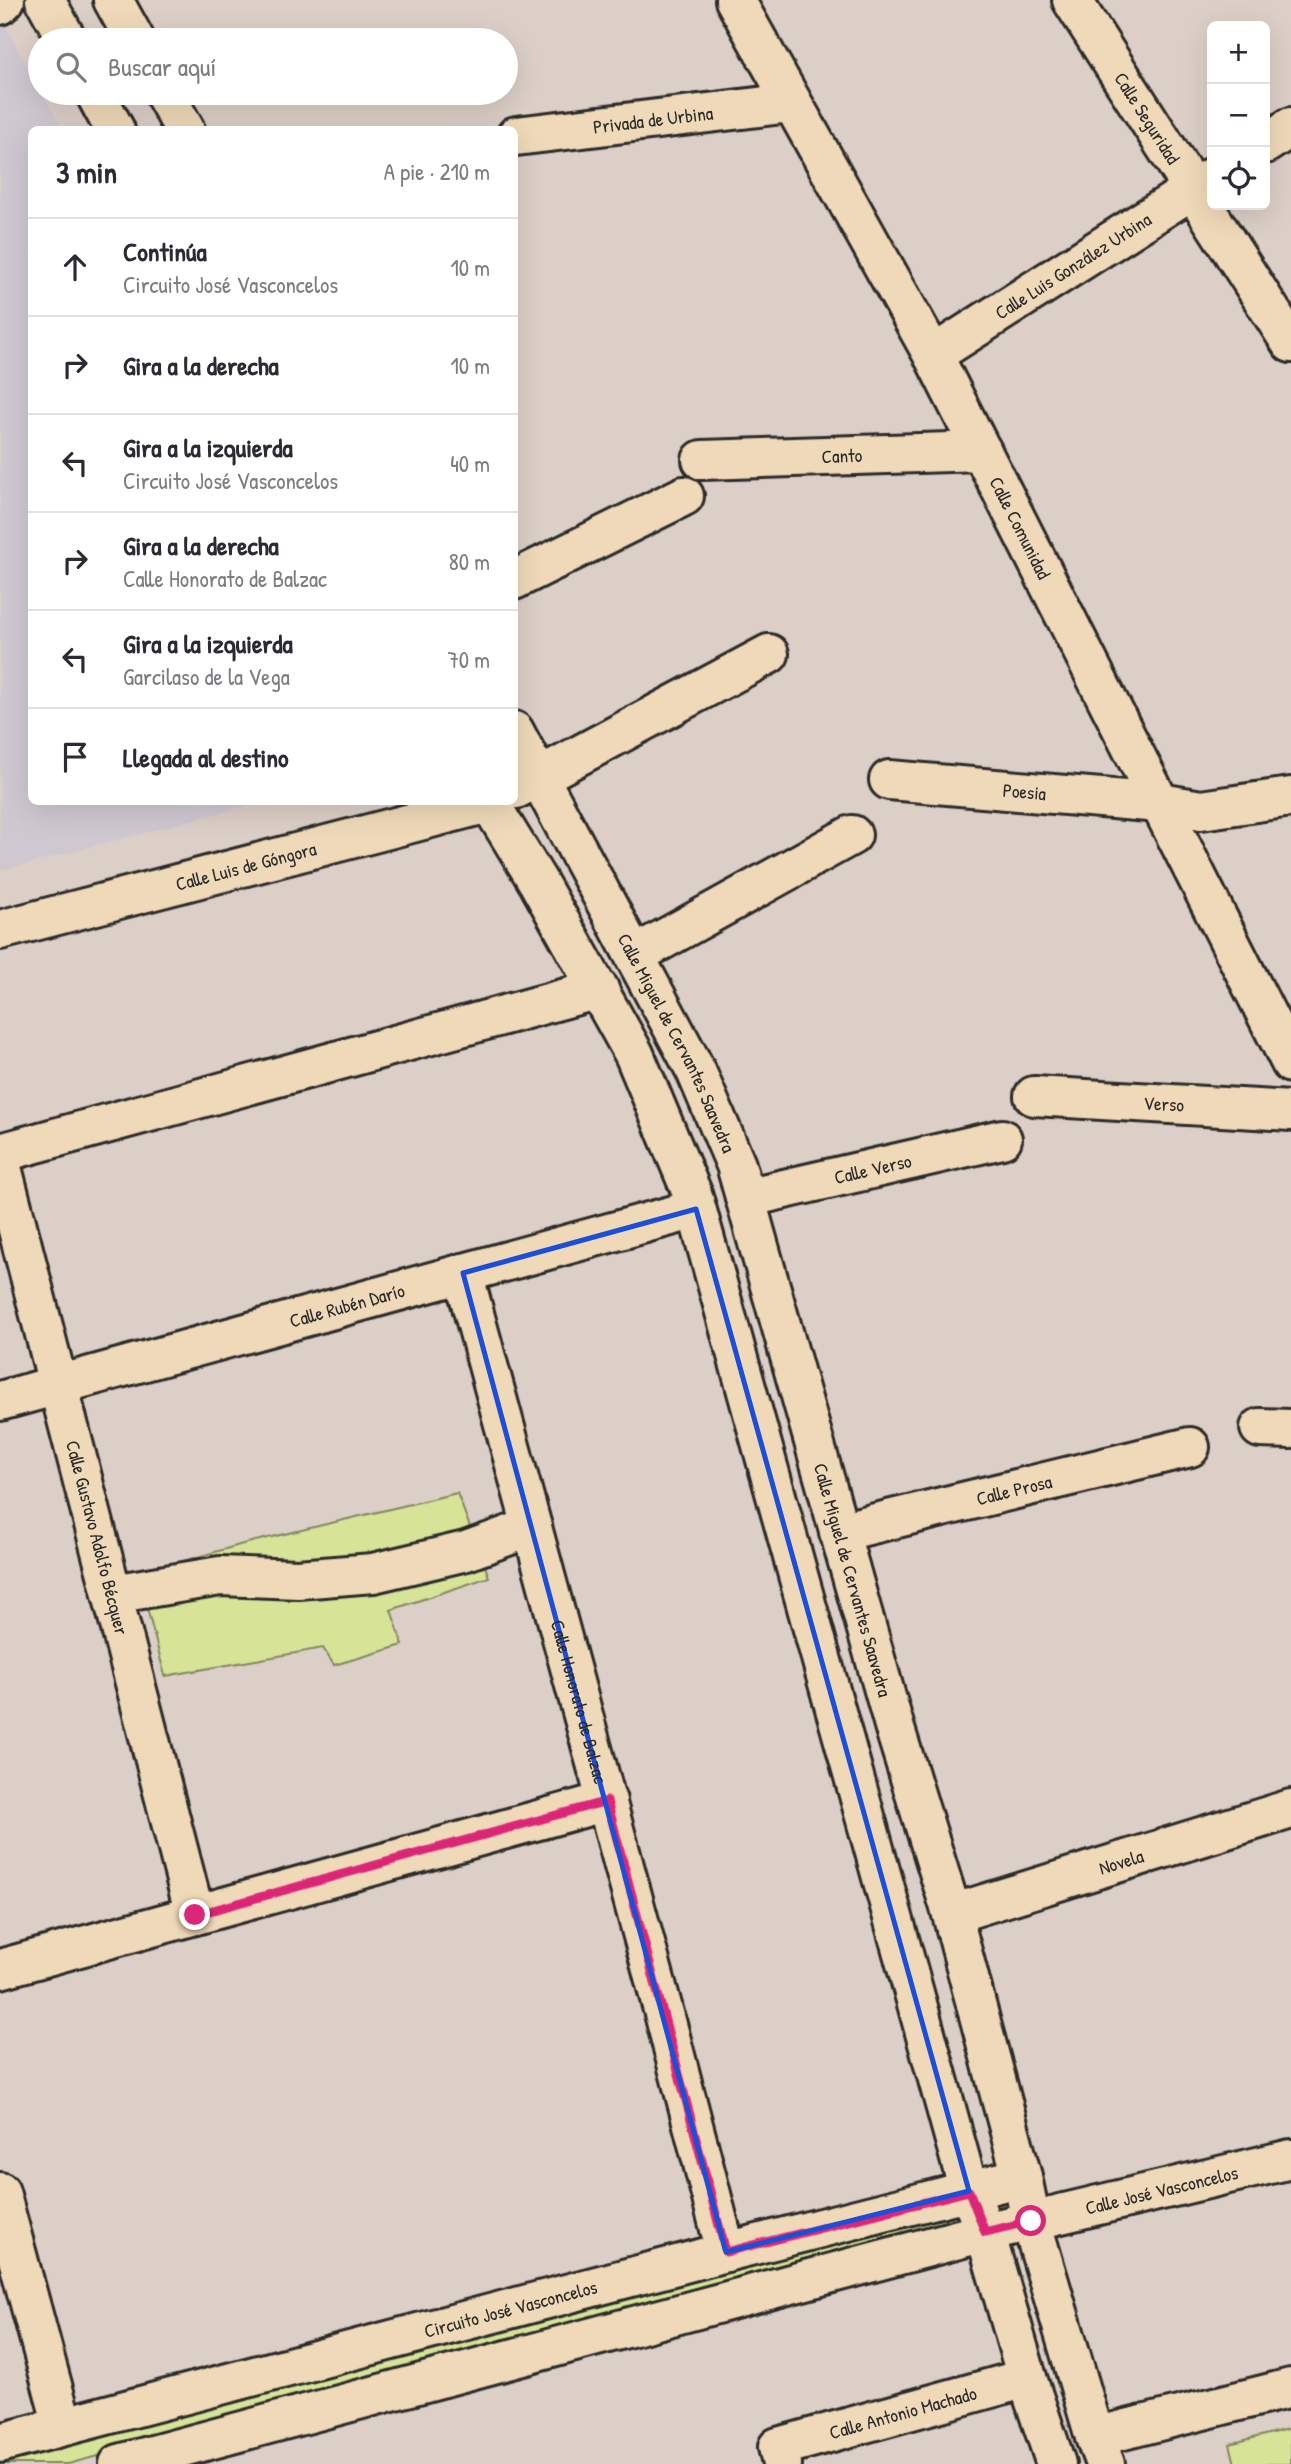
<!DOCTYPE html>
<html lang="es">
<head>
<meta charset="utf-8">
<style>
  :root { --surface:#fff; --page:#f2f2f3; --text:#2b2b33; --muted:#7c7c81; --line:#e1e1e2 }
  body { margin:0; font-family:"Patrick Hand",sans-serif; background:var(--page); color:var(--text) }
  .controls { position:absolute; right:21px; top:21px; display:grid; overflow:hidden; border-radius:10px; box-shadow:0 7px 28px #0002 }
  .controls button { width:63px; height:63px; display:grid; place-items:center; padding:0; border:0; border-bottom:2px solid var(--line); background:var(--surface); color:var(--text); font:35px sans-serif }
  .stop { position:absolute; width:21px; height:21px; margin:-16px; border:5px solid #db2777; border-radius:50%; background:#fff }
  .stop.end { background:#db2777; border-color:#fff; box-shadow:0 2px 7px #0008 }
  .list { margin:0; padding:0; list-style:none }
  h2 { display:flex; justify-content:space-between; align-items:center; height:91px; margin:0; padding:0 28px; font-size:30px }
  h2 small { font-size:23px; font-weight:400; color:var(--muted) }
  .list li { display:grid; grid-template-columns:46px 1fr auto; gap:21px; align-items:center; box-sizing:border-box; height:98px; padding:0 28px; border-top:2px solid var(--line) }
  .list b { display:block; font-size:26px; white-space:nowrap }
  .list p { margin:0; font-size:23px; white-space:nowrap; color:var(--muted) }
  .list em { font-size:23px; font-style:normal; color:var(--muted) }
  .icon { flex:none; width:38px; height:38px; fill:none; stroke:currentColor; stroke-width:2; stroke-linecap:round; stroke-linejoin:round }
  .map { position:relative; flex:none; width:1291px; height:2464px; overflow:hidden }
  .search { position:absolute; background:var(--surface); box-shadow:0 7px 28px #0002; left:28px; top:28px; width:490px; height:77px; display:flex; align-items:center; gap:18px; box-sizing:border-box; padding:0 24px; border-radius:38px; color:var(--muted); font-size:26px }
  .panel { position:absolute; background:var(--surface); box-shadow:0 7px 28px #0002; left:28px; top:126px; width:490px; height:679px; border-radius:10px }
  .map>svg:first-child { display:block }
  .built { fill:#cfc8d1 }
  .green { fill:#d7e396; stroke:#818760; stroke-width:2 }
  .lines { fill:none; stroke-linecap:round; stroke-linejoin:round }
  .minor-casing { stroke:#2b2b2b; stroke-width:44 }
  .minor { stroke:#efd9b8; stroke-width:38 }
  .route { stroke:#db2777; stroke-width:9 }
  .marked { fill:none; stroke:#1d4ed8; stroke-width:5; stroke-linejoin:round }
  .labels { text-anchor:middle; stroke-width:7; stroke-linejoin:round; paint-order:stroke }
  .street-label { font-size:19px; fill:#2b2b2b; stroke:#efd9b8 }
</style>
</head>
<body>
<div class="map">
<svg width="1291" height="2464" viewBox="0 0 1291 2464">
  <rect width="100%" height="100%" fill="#dccfc7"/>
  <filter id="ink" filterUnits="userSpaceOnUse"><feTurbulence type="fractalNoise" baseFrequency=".0143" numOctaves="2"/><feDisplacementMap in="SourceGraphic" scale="14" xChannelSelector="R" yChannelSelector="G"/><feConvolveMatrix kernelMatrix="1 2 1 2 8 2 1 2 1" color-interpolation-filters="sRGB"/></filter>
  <g filter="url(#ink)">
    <!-- built -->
    <path class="built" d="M0,16L62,129L32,130V802H261L0,871Z"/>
    <!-- green -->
    <g class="green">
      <path d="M457,1493L489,1577L391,1610L403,1645L334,1665L323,1648L165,1676L138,1574L243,1544Z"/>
      <path d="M947,2201L954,2226L68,2464H0V2456Z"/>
      <path d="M1291,2428V2464H1235L1230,2444Z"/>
    </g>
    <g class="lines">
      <!-- minor casing -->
      <g class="minor-casing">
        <g id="minor">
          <path d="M45,0L67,40"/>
          <path d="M113,0L135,40"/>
          <path id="s1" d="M735,0L933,355L1291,1063"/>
          <path id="s2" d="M1072,0L1291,343"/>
          <path d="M0,5L5,0"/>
          <path d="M95,93L115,130"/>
          <path d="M164,93L185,130"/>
          <path id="s3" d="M516,136L791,103"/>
          <path d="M1265,144L1291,127"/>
          <path id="s4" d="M933,355L1212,177"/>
          <path id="s5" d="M702,460L982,451"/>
          <path d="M514,580L684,496"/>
          <path id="s6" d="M514,731L696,1071L736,1165L895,1729L952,1914L1022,2177L1031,2221L1095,2437L1105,2464"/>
          <path id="s7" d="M889,780L1160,803L1201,810L1291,797"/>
          <path d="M516,789L769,654"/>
          <path d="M489,802L538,882L634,1054L692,1193L969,2191L985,2232L1027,2378L1056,2464"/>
          <path id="s8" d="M0,930L492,802"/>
          <path d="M635,955L852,835"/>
          <path id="s9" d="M1034,1096L1291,1111"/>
          <path d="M0,1153L599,989"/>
          <path id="s10" d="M0,1160L195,1915"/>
          <path id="s11" d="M745,1198L1002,1139"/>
          <path id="s12" d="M463,1273L665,2017L726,2252"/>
          <path id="s13" d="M0,1401L696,1209"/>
          <path d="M1260,1428L1291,1429"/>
          <path id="s14" d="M839,1532L1190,1447"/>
          <path d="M112,1594L220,1576L298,1579L373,1573L466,1551L532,1527"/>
          <path id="s15" d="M952,1914L1291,1809"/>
          <path d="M0,1969L607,1801"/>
          <path d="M0,2192L63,2426"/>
          <path d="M1095,2437L1291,2388"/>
          <path id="s16" d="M0,2443L726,2252L1022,2177"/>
          <path id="s17" d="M119,2464L985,2232L1291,2159"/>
          <path id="s18" d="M782,2464L778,2447L1027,2378"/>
        </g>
      </g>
      <!-- minor -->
      <use href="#minor" class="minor"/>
    </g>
  </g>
  <g class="lines" filter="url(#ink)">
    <!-- route -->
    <path class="route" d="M195,1915L607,1801L726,2252L969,2191L985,2232L1031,2221"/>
  </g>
  <!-- marked area -->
  <path class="marked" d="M696,1209L969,2191L726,2252L463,1273Z"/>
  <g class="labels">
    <!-- street labels -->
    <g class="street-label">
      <text dy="7" stroke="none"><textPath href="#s3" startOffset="138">Privada de Urbina</textPath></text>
      <text dy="7" stroke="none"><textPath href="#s2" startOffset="140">Calle Seguridad</textPath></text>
      <text dy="7" stroke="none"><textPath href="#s4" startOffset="166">Calle Luis González Urbina</textPath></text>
      <text dy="7" stroke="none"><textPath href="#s5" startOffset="140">Canto</textPath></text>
      <text dy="7" stroke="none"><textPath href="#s1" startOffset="600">Calle Comunidad</textPath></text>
      <text dy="7" stroke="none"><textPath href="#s7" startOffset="136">Poesia</textPath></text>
      <text dy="7" stroke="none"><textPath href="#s8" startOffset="254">Calle Luis de Góngora</textPath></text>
      <text dy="7" stroke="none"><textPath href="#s6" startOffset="352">Calle Miguel de Cervantes Saavedra</textPath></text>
      <text dy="7" stroke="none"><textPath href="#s9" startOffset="130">Verso</textPath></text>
      <text dy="7" stroke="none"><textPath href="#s11" startOffset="131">Calle Verso</textPath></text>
      <text dy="7" stroke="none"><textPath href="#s13" startOffset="360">Calle Rubén Darío</textPath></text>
      <text dy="7" stroke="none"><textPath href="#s14" startOffset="180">Calle Prosa</textPath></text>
      <text dy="7" stroke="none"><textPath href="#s10" startOffset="390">Calle Gustavo Adolfo Bécquer</textPath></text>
      <text dy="7" stroke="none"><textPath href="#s6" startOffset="919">Calle Miguel de Cervantes Saavedra</textPath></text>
      <text dy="7" stroke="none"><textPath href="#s12" startOffset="444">Calle Honorato de Balzac</textPath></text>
      <text dy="7" stroke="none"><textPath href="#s15" startOffset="177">Novela</textPath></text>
      <text dy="7" stroke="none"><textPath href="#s17" startOffset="1078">Calle José Vasconcelos</textPath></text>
      <text dy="7" stroke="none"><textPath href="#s16" startOffset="528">Circuito José Vasconcelos</textPath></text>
      <text dy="7" stroke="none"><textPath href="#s18" startOffset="147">Calle Antonio Machado</textPath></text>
    </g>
  </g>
</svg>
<div class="controls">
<button>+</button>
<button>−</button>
<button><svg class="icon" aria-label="locate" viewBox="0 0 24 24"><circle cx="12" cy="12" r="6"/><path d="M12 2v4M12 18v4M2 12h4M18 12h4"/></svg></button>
</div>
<div class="stop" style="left:1031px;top:2221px"></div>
<div class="stop end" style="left:195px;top:1915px"></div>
<div class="search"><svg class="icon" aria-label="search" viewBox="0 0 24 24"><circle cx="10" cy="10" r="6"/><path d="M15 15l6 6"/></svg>Buscar aquí</div>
<section class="panel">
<h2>3 min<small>A pie · 210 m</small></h2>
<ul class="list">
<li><svg class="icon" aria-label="ahead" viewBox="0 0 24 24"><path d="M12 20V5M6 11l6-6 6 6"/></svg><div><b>Continúa</b><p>Circuito José Vasconcelos</p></div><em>10 m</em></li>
<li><svg class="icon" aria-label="right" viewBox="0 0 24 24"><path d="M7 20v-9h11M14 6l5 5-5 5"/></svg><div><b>Gira a la derecha</b></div><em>10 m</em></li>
<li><svg class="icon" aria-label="left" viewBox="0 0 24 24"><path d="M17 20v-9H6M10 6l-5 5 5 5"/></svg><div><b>Gira a la izquierda</b><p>Circuito José Vasconcelos</p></div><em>40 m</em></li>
<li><svg class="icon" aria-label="right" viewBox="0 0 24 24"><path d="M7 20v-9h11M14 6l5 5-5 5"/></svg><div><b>Gira a la derecha</b><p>Calle Honorato de Balzac</p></div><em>80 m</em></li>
<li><svg class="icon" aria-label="left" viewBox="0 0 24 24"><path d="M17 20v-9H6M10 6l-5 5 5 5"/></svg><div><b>Gira a la izquierda</b><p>Garcilaso de la Vega</p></div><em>70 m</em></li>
<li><svg class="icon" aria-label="arrive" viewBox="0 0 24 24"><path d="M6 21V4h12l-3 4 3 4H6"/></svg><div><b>Llegada al destino</b></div></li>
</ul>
</section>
</div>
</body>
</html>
